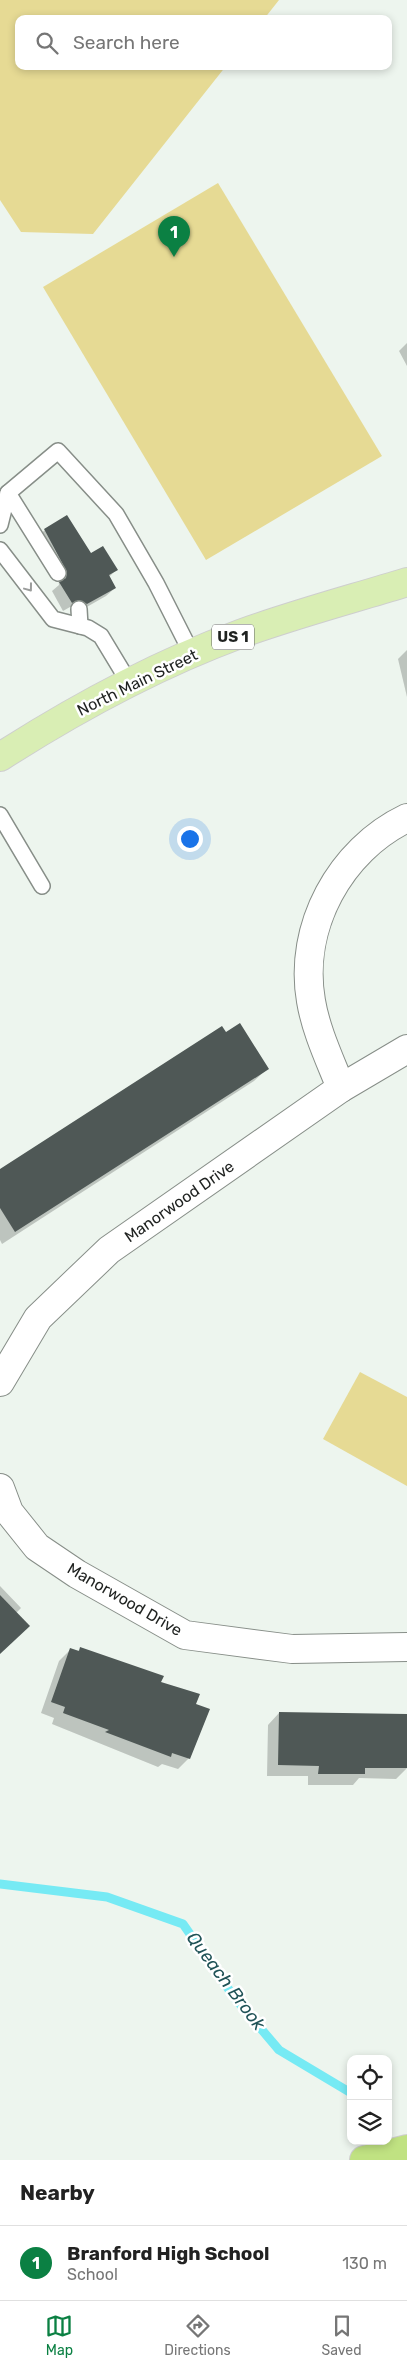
<!DOCTYPE html>
<html lang="en">
<head>
<meta charset="utf-8">
<style>
  :root { --surface:#fff; --page:#f6f6f6; --text:#222; --muted:#767676; --line:#e0e0e0; --accent:#0b8043 }
  body { margin:0; font-family:Rubik,sans-serif; background:var(--page); color:var(--text) }
  .controls { position:absolute; right:15px; bottom:15px; display:grid; overflow:hidden; border-radius:10px; box-shadow:0 2px 8px #0003 }
  .controls button { width:45px; height:45px; display:grid; place-items:center; padding:0; border:0; border-bottom:1px solid var(--line); background:var(--surface); color:var(--text); font:25px sans-serif }
  .you { position:absolute; left:189px; top:838px; width:18px; height:18px; margin:-12px; border:4px solid #fff; border-radius:50%; background:#1a73e8; box-shadow:0 0 0 8px #1a73e833 }
  .badge { display:grid; place-items:center; width:32px; height:32px; border-radius:50%; background:var(--accent); color:#fff; font-size:16px; font-weight:700 }
  .pin { position:absolute; translate:-50% -41px; filter:drop-shadow(0 1px 2px #0008) }
  .pin::after { content:''; position:absolute; top:26px; width:18px; height:15px; background:inherit; clip-path:polygon(0 0,100% 0,50% 100%) }
  .list { margin:0; padding:0; list-style:none }
  h2 { display:flex; justify-content:space-between; align-items:center; height:65px; margin:0; padding:0 20px; font-size:21px }
  h2 small { font-size:16px; font-weight:400; color:var(--muted) }
  .list li { display:grid; grid-template-columns:32px 1fr auto; gap:15px; align-items:center; box-sizing:border-box; height:75px; padding:0 20px; border-top:1px solid var(--line) }
  .list b { display:block; font-size:19px; white-space:nowrap }
  .list p { margin:0; font-size:16px; white-space:nowrap; color:var(--muted) }
  .list em { font-size:16px; font-style:normal; color:var(--muted) }
  .icon { flex:none; width:28px; height:28px; fill:none; stroke:currentColor; stroke-width:2; stroke-linecap:round; stroke-linejoin:round }
  .map { position:relative; flex:none; width:407px; height:2160px; overflow:hidden }
  .search { position:absolute; background:var(--surface); box-shadow:0 2px 8px #0003; left:15px; right:15px; top:15px; height:55px; display:flex; align-items:center; gap:12px; box-sizing:border-box; padding:0 18px; border-radius:10px; color:var(--muted); font-size:19px }
  .sheet { height:140px; background:var(--surface) }
  nav { display:flex; justify-content:space-around; align-items:center; box-sizing:border-box; height:70px; border-top:1px solid var(--line); background:var(--surface); font-size:14px; color:var(--muted) }
  nav a { display:grid; justify-items:center; gap:2px }
  nav .on { color:var(--accent) }
  .map>svg:first-child { display:block }
  .green { fill:#e6da94 }
  .shadow { fill:#0003 }
  .lines { fill:none; stroke-linecap:round; stroke-linejoin:round }
  .stream { stroke:#76eaf4; stroke-width:9 }
  .building { fill:#4f5856 }
  .lane-casing { stroke:#878e88; stroke-width:18 }
  .street-casing { stroke:#878e88; stroke-width:30 }
  .primary-casing { stroke:#cecece; stroke-width:30 }
  .highway-casing { stroke:#cecece; stroke-width:30 }
  .lane { stroke:#fff; stroke-width:15 }
  .street { stroke:#fff; stroke-width:28 }
  .primary { stroke:#d9eeb4; stroke-width:28 }
  .highway { stroke:#c0e282; stroke-width:28 }
  .oneway { stroke:#9a9c9b }
  .labels { text-anchor:middle; stroke-width:5; stroke-linejoin:round; paint-order:stroke }
  .shield { fill:#fff; stroke:#626463; stroke-width:1 }
  .shield-label { font-size:15px; font-weight:bold; fill:#1f2220 }
  .street-label { font-size:16px; fill:#1f2220; stroke:#fff }
  .water-label { font-size:18px; font-style:italic; fill:#205357; stroke:#fff }
</style>
</head>
<body>
<div class="map">
<svg width="407" height="2160" viewBox="0 0 407 2160">
  <rect width="100%" height="100%" fill="#edf5ee"/>
  <!-- green -->
  <g class="green">
    <path d="M0,0H279L264,19H19V66H226L93,234L21,232L0,200Z"/>
    <path d="M218,183L382,456L206,560L43,287Z"/>
    <path d="M360,1372L407,1397V1486L323,1439Z"/>
  </g>
  <!-- shadow -->
  <g class="shadow">
    <path d="M407,343V366L399,351Z"/>
    <path d="M45,530L117,569L109,577L115,588L106,596L78,612L70,607L63,611L52,591L59,585L58,577L36,538Z"/>
    <path d="M407,650V697L398,659Z"/>
    <path d="M267,1069L254,1081L2,1244L0,1240V1170Z"/>
    <path d="M0,1586L21,1608L16,1613L0,1653Z"/>
    <path d="M81,1648L162,1677L160,1683L195,1705L189,1758L178,1769L162,1764L158,1767L52,1724L54,1718L41,1713L59,1661L70,1650L77,1652Z"/>
    <path d="M279,1713L407,1715V1768L396,1779L359,1778L353,1785H308V1776H267L268,1725Z"/>
  </g>
  <g class="lines">
    <!-- stream -->
    <path class="stream" d="M0,1884L107,1897L183,1924L234,1997L279,2050L351,2093"/>
  </g>
  <!-- building -->
  <g class="building">
    <path d="M67,515L91,553L103,546L118,570L109,575L116,588L87,604L79,600L72,603L59,582L66,578L67,572L44,529Z"/>
    <path d="M240,1023L269,1069L15,1232L0,1208V1169L222,1026L226,1032Z"/>
    <path d="M0,1595L30,1626L0,1654Z"/>
    <path d="M80,1647L164,1676L161,1682L200,1694L196,1704L210,1709L190,1759L172,1753L171,1757L105,1732L109,1730L63,1713L65,1707L51,1702L70,1648L79,1651Z"/>
    <path d="M279,1712L407,1714V1768H365V1774H318L319,1766L278,1765Z"/>
  </g>
  <g class="lines">
    <!-- lane casing -->
    <g class="lane-casing">
      <g id="lane">
        <path d="M8,493L58,573"/>
        <path d="M0,525L8,493L58,451L116,514L156,583L192,654"/>
        <path d="M0,550L53,619L88,628L101,636L130,684"/>
        <path d="M79,609L80,626"/>
        <path d="M0,815L42,886"/>
      </g>
    </g>
    <!-- street casing -->
    <g class="street-casing">
      <g id="street">
        <path d="M341,1088L407,1049"/>
        <path d="M0,1382L38,1318L109,1250L341,1088C330,1060 316,1031 311,1001C298,927 340,850 407,818"/>
        <path d="M0,1488L9,1512L37,1547L77,1574L185,1635L292,1649L407,1647"/>
      </g>
    </g>
    <!-- primary casing -->
    <g class="primary-casing">
      <path id="primary" d="M0,757C75,709 156,665 240,634C295,614 352,599 407,582"/>
    </g>
    <!-- highway casing -->
    <g class="highway-casing">
      <path id="highway" d="M364,2160L407,2149"/>
    </g>
    <!-- lane -->
    <use href="#lane" class="lane"/>
    <!-- street -->
    <use href="#street" class="street"/>
    <!-- primary -->
    <use href="#primary" class="primary"/>
    <!-- highway -->
    <use href="#highway" class="highway"/>
  </g>
  <!-- one-way arrows -->
  <defs><path id="oneway-chevron" d="M-2-3.5L2.5 0L-2 3.5" fill="none" stroke-width="1.6" stroke-linecap="round" stroke-linejoin="round" transform="scale(1.25)"/></defs>
  <use class="oneway" href="#oneway-chevron" transform="translate(29 588) rotate(53)"/>
  <g class="labels">
    <!-- shield labels -->
    <rect class="shield" x="212" y="624.5" width="42" height="25" rx="4"/>
    <g class="shield-label">
      <text x="233" y="642">US 1</text>
    </g>
    <!-- street labels -->
    <g class="street-label">
      <text transform="translate(137 682) rotate(-26)" y="6">North Main Street</text>
      <text transform="translate(179 1201) rotate(-35)" y="6">Manorwood Drive</text>
      <text transform="translate(125 1599) rotate(30)" y="6">Manorwood Drive</text>
    </g>
    <!-- water labels -->
    <g class="water-label">
      <text transform="translate(226 1981) rotate(53)" y="6">Queach Brook</text>
    </g>
  </g>
</svg>
<div class="controls">
<button><svg class="icon" aria-label="locate" viewBox="0 0 24 24"><circle cx="12" cy="12" r="6"/><path d="M12 2v4M12 18v4M2 12h4M18 12h4"/></svg></button>
<button><svg class="icon" aria-label="layers" viewBox="0 0 24 24"><path d="M12 4l9 5-9 5-9-5zM3 14l9 5 9-5"/></svg></button>
</div>
<div class="you"></div>
<div class="pin badge" style="left:174px;top:257px">1</div>
<div class="search"><svg class="icon" aria-label="search" viewBox="0 0 24 24"><circle cx="10" cy="10" r="6"/><path d="M15 15l6 6"/></svg>Search here</div>
</div>
<section class="sheet">
<h2>Nearby<small></small></h2>
<ul class="list">
<li><span class="badge">1</span><div><b>Branford High School</b><p>School</p></div><em>130 m</em></li>
</ul>
</section>
<nav>
<a class="on"><svg class="icon" aria-label="map" viewBox="0 0 24 24"><path d="M3 6l6-2 6 2 6-2v14l-6 2-6-2-6 2zM9 4v14M15 6v14"/></svg>Map</a>
<a><svg class="icon" aria-label="directions" viewBox="0 0 24 24"><path d="M12 3l9 9-9 9-9-9zM9 14v-3h6M13 9l2 2-2 2"/></svg>Directions</a>
<a><svg class="icon" aria-label="saved" viewBox="0 0 24 24"><path d="M7 4h10v16l-5-4-5 4z"/></svg>Saved</a>
</nav>
</body>
</html>
